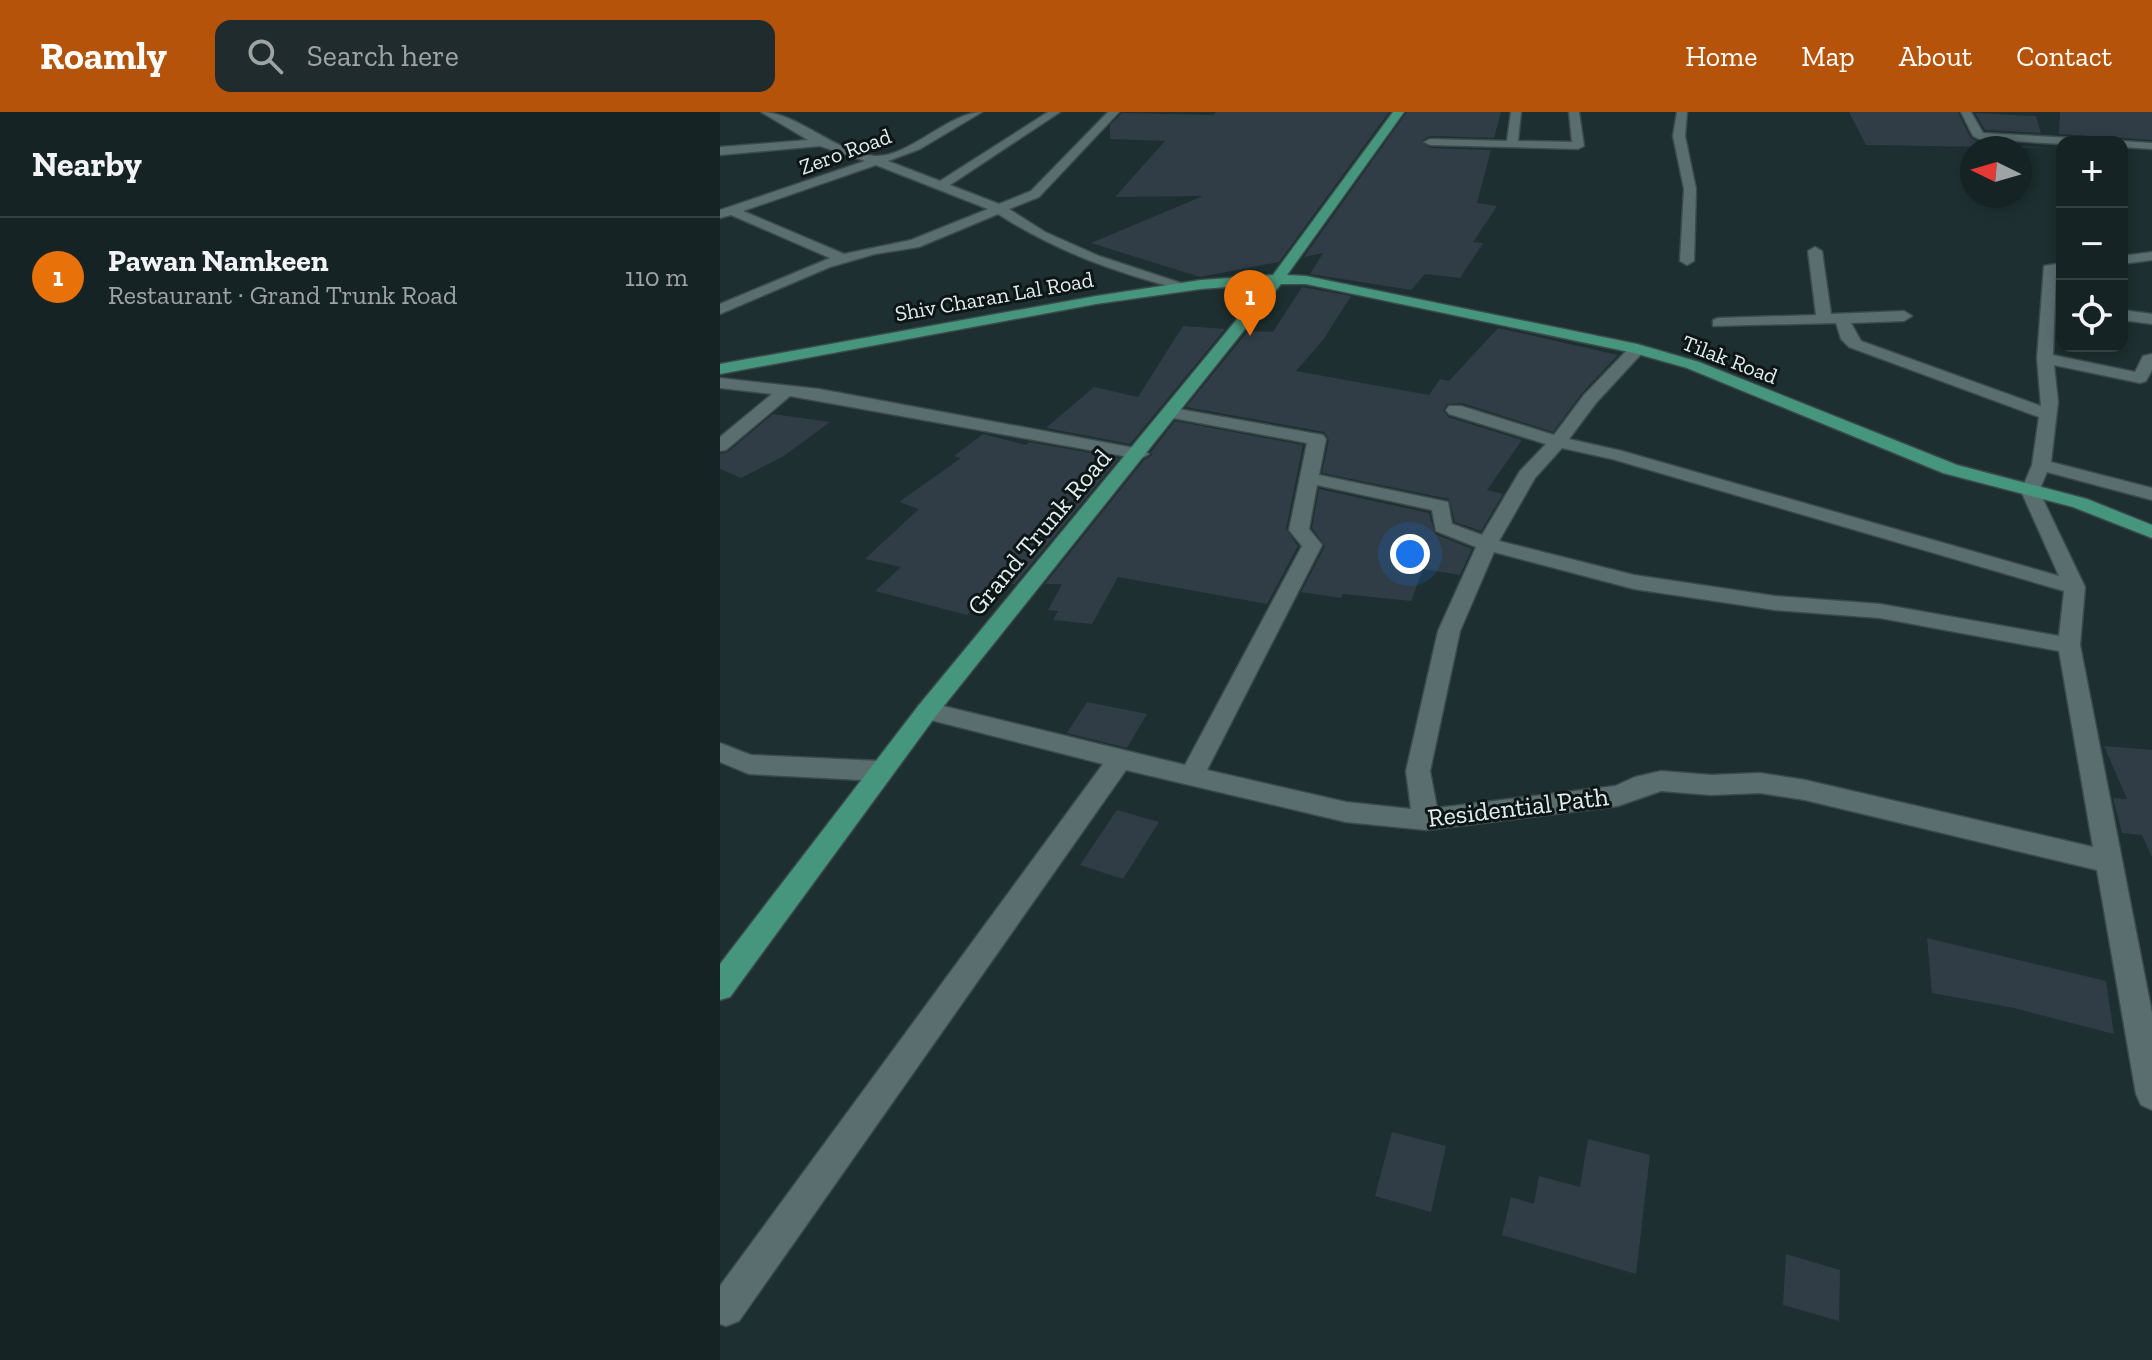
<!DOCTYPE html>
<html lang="en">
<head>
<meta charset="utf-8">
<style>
  :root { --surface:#162324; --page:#1f2b2c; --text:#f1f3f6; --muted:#9ea4a6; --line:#354041; --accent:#b45309 }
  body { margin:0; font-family:"Zilla Slab",serif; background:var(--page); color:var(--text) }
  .controls { position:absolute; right:24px; top:24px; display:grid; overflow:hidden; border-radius:16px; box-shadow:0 4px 12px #0003 }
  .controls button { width:72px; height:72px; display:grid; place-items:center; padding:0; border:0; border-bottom:2px solid var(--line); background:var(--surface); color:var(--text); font:40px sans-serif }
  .compass { position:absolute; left:1240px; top:24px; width:72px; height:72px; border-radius:50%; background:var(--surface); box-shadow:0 4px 12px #0003; rotate:275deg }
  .you { position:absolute; left:690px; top:442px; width:28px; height:28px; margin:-20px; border:6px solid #fff; border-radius:50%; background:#1a73e8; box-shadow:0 0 0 12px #1a73e833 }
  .badge { display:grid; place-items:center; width:52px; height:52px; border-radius:50%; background:var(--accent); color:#fff; font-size:26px; font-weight:700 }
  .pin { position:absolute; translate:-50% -66px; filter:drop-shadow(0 2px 4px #0008) }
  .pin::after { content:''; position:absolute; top:42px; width:28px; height:24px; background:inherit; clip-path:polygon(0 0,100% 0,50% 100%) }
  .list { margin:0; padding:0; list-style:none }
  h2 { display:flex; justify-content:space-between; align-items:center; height:104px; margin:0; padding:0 32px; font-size:34px }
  h2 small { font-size:26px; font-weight:400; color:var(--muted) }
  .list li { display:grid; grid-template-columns:52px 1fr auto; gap:24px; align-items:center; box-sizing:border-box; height:120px; padding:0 32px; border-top:2px solid var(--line) }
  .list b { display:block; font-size:30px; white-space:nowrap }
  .list p { margin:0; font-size:26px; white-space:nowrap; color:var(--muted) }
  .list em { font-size:26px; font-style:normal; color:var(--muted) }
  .icon { flex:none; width:44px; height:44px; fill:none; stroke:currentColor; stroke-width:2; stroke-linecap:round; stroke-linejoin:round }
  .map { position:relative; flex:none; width:1432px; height:1248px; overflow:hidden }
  header { display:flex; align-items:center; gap:48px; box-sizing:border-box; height:112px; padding:0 40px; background:var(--accent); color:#fff }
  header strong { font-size:38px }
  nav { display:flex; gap:44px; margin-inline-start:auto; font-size:28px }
  .search { width:560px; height:72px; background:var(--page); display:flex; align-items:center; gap:20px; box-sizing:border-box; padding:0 28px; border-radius:16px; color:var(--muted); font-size:30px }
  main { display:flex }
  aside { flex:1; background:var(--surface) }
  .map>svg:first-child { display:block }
  .building { fill:#303d46 }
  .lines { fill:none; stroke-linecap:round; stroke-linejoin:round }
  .minor-casing { stroke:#3b4a4b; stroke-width:3 }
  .major-casing { stroke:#3b4a4b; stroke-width:3 }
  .minor { fill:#5b6e6f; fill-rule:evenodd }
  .major { fill:#46957d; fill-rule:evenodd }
  .labels { text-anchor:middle; stroke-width:6; stroke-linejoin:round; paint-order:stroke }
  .far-street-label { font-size:22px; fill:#e1eced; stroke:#0d1516 }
  .street-label { font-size:26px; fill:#e1eced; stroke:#0d1516 }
</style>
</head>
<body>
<header>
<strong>Roamly</strong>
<div class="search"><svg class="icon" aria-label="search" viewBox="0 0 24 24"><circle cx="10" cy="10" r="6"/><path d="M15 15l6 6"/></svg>Search here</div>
<nav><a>Home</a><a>Map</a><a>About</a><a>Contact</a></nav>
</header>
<main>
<aside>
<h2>Nearby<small></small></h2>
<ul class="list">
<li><span class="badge" style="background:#e8710a">1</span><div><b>Pawan Namkeen</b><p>Restaurant · Grand Trunk Road</p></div><em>110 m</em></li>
</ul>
</aside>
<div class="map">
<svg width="1432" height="1248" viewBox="0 0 1432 1248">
  <rect width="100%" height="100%" fill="#1d2f30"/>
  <!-- building -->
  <g class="building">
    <path d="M496,0H669L559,150L480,165L371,131L483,84L395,85L445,29L390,27V13L402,1L493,3Z"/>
    <path d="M687,0H781L774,26L710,24L701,29L710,36L771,38L757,91L777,94L753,130L763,131L740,166L705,162L691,178L590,162L603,141L584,145Z"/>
    <path d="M1129,0H1238L1250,25L1258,30L1326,36L1146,33Z"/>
    <path d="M1340,0H1432V28L1339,22Z"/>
    <path d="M1255,1L1316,4L1321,21L1265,18Z"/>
    <path d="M582,175L631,184L603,228L576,259L709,283L720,267L729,269L778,216L898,243L862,281L833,320L742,291L727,292L723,298L728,305L802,328L767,378L783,382L761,419L735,410L729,387L602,361L609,328L604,320L466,295L528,219L553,220Z"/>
    <path d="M463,214L505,217L410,332L326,316L374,275L418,285Z"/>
    <path d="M53,302L110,310L64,344L21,366L0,357V342L8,340Z"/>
    <path d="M455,309L583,333L566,417L578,434L547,492L398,465L372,512L333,508L338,499L328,498L342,472H325L424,348L432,343L431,340Z"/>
    <path d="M263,322L306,333L309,330L399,346L295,472L277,473L247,503L155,479L181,455L145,447L199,397L179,390L241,346L234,344Z"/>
    <path d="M599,377L709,401L715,422L752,437L740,463L703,457L691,489L623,482L621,486L581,480L605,434L592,416Z"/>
    <path d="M367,590L427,602L407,636L347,621Z"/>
    <path d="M1384,634L1432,638V745L1422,723L1402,721L1393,686L1407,687Z"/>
    <path d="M397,698L439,710L403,767L360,753Z"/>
    <path d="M1207,826L1386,869L1394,922L1294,896L1212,881Z"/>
    <path d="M672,1020L726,1034L711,1100L655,1084Z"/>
    <path d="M868,1027L930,1043L916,1162L782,1123L791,1085L814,1092L819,1064L860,1075Z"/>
    <path d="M1066,1142L1120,1158L1119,1209L1063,1193Z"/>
  </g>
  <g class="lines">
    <!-- minor casing -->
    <g class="minor-casing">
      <g id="minor">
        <path d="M41,0C78,0 115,41 155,44C188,46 229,0 262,0L200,37L168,49L220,69L328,0H340L230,73L279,92L311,79L388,0H399L319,85L289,97L325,120L379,144L470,174L463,178C397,161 335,139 278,102L199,135L155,142L110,155L0,202V192L110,146L11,103L0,106V98L145,49L100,34L0,43V35L88,28ZM156,53L268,97L191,128L124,142L23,99Z"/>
        <path d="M791,0H801L798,29L852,30L849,0H859L864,34L858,37L710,33L704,30L710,27L787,29Z"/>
        <path d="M957,0H967L965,24L976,77L974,149L967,153L960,149L964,77L953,24Z"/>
        <path d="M1241,0H1251L1263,21L1370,27L1376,30L1342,32L1259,27L1253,24Z"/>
        <path d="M1402,29L1432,31V37L1402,35V30H1398Z"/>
        <path d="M1095,135L1102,139L1111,202L1184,199L1192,204L1184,209L1131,211L1141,229L1321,294L1317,246L1324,154L1342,151V159L1336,160L1333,243L1415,260L1423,244L1432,242V258L1426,269L1420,271L1334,253L1338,290L1331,350L1432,376V388L1327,360L1319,379L1365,475L1360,533L1432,901V998L1421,993L1416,982L1377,758L1085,688L1040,681L991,683L941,679L898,694L706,718L626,710L406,658L19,1209L6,1214L0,1212V1174L383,652L199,605L195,599L199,593L207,590L465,653L582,434L569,418L587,331L453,306L447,305L444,301L447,297L453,296L603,323L606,327L599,363L728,390L732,412L762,423L800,359L826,332L729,302L726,298L729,294H741L834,323L864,283L911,234H923V240L876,291L849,327L902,339L1339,464L1301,379L1312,353L1319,305L1129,235L1121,227L1116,211L993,214V208L998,206L1096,203L1088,139ZM842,336L892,347L1344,479L1339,524L1160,492L1055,484L914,463L779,429L815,366ZM597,373L712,398L716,419L756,435L718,519L686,659L691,697L626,690L487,658L602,433L589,417ZM774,440L914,477L1055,498L1160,506L1339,539L1373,735L1085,668L1040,661L991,663L941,659L915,665L895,674L717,696L710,659L740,519Z"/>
        <path d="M1432,140V148L1402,152V144Z"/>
        <path d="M1402,198L1432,202V212L1402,208Z"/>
        <path d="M0,266L99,277L420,337L429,342L420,347L70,284L6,338L0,339V325L52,282L0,276Z"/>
        <path d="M0,631L31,643L161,649L170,652L173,659L170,666L161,669L29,662L0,650Z"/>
      </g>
    </g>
    <!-- major casing -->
    <g class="major-casing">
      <path id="major" d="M673,0H684L567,163L586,164L917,232L979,250L1237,353L1367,387L1432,413V426L1353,395L1223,361L967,256L914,241L586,172H561L215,605L10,885L0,888V852L199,593L546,172L481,177L376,192L0,262V252L376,184L481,168L553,163Z"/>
    </g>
    <!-- minor -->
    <use href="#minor" class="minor"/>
    <!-- major -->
    <use href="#major" class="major"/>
  </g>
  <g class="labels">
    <!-- far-street labels -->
    <g class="far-street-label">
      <text transform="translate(125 39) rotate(-20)" y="8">Zero Road</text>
      <text transform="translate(274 184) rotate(-10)" y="8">Shiv Charan Lal Road</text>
      <text transform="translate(1010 247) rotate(21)" y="8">Tilak Road</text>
    </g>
    <!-- street labels -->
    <g class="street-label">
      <text transform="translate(319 420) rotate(-50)" y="9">Grand Trunk Road</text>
      <text transform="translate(798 695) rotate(-7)" y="9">Residential Path</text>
    </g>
  </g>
</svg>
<div class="controls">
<button>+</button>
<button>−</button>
<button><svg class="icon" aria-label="locate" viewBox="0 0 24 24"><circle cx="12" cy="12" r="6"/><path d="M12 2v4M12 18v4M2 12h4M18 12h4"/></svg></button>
</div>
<svg class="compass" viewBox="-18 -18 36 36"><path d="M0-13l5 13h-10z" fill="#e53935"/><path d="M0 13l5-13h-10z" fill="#9ea4a6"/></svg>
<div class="you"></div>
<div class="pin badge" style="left:530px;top:224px;background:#e8710a">1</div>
</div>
</main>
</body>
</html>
